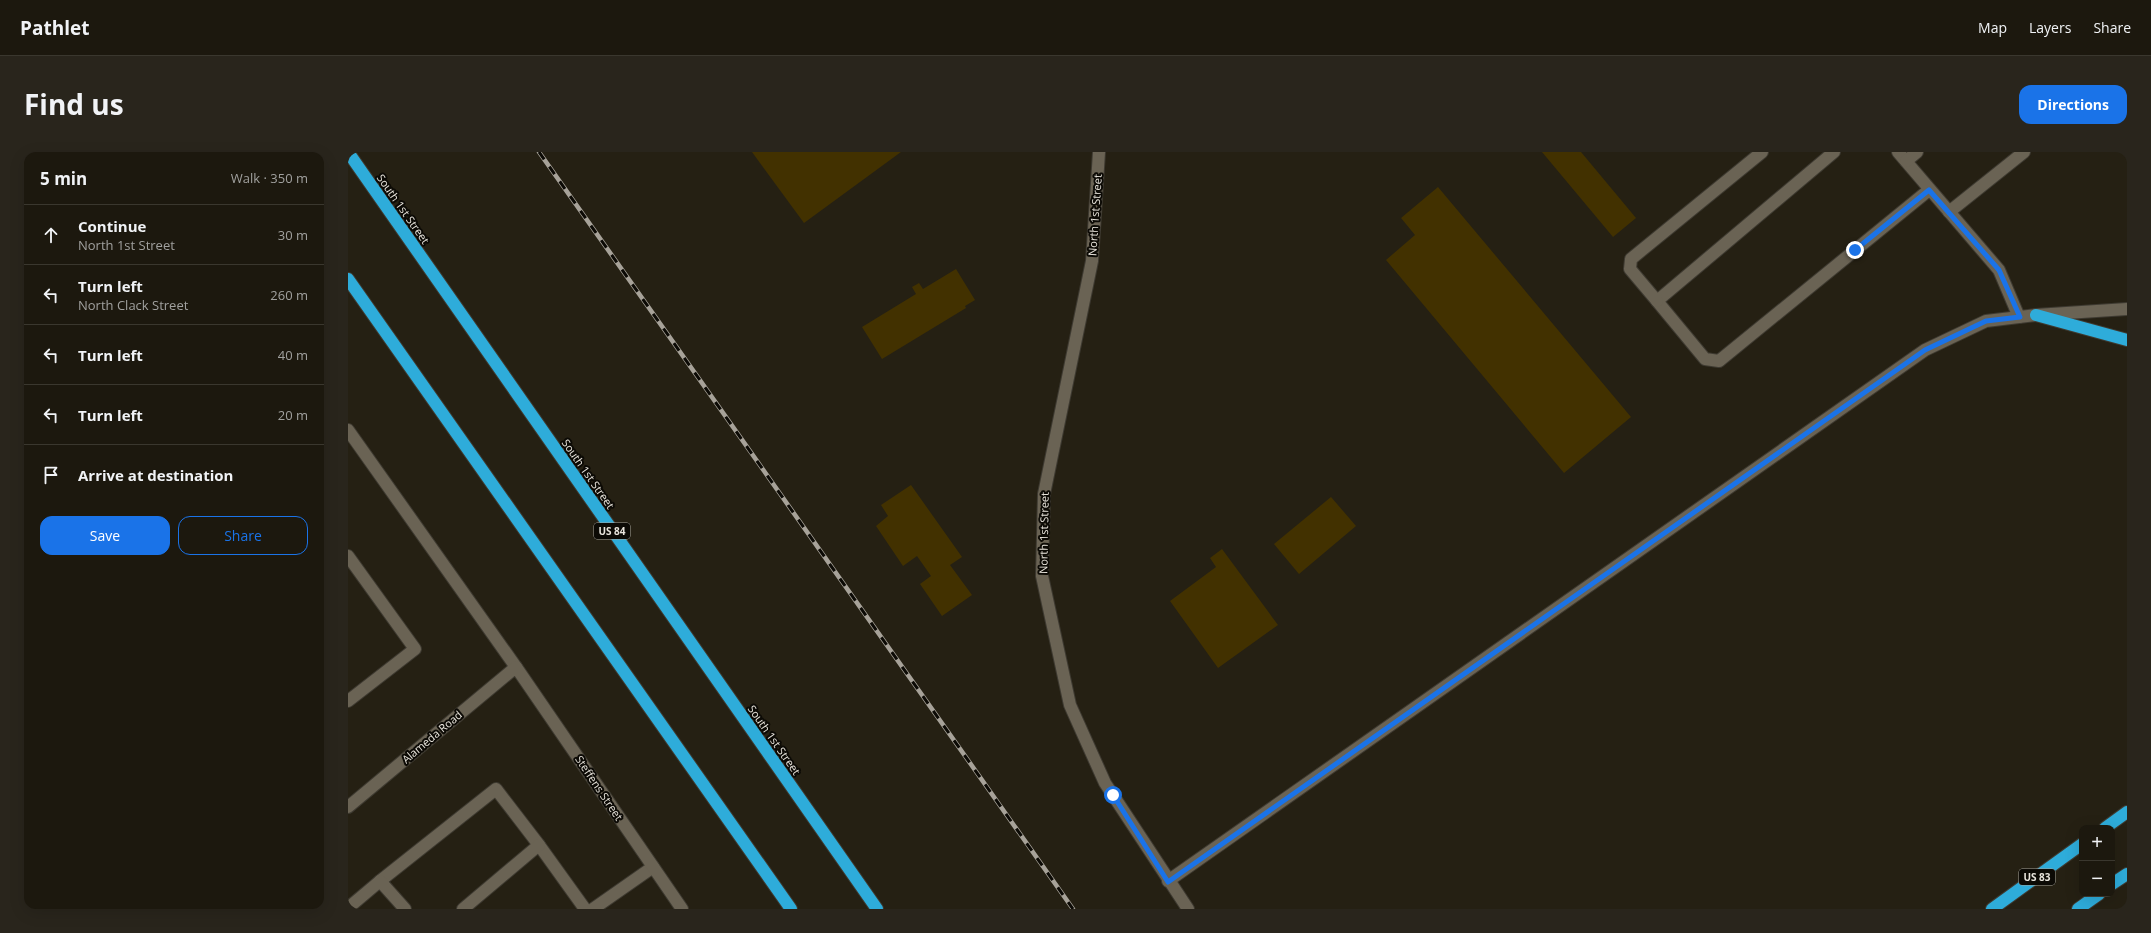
<!DOCTYPE html>
<html lang="en">
<head>
<meta charset="utf-8">
<style>
  :root { --surface:#1c180e; --page:#29251c; --text:#f1f3f6; --muted:#a0a09e; --line:#3a372e; --accent:#1a73e8 }
  body { margin:0; font-family:"Open Sans",sans-serif; background:var(--page); color:var(--text) }
  .controls { position:absolute; right:12px; bottom:12px; display:grid; overflow:hidden; border-radius:8px; box-shadow:0 4px 16px #0002 }
  .controls button { width:36px; height:36px; display:grid; place-items:center; padding:0; border:0; border-bottom:1px solid var(--line); background:var(--surface); color:var(--text); font:20px sans-serif }
  .stop { position:absolute; width:12px; height:12px; margin:-9px; border:3px solid #1a73e8; border-radius:50%; background:#fff }
  .stop.end { background:#1a73e8; border-color:#fff; box-shadow:0 1px 4px #0008 }
  .list { margin:0; padding:0; list-style:none }
  h2 { display:flex; justify-content:space-between; align-items:center; height:52px; margin:0; padding:0 16px; font-size:17px }
  h2 small { font-size:13px; font-weight:400; color:var(--muted) }
  .list li { display:grid; grid-template-columns:26px 1fr auto; gap:12px; align-items:center; box-sizing:border-box; height:60px; padding:0 16px; border-top:1px solid var(--line) }
  .list b { display:block; font-size:15px; white-space:nowrap }
  .list p { margin:0; font-size:13px; white-space:nowrap; color:var(--muted) }
  .list em { font-size:13px; font-style:normal; color:var(--muted) }
  .actions { display:flex; gap:8px; padding:12px 16px }
  .actions a { flex:1; padding:9px 0; border:1px solid var(--accent); border-radius:12px; text-align:center; font-size:14px; color:var(--accent) }
  .actions .main { background:var(--accent); color:#fff }
  .icon { flex:none; width:22px; height:22px; fill:none; stroke:currentColor; stroke-width:2; stroke-linecap:round; stroke-linejoin:round }
  .map { position:relative; flex:none; width:1779px; height:757px; overflow:hidden; border-radius:12px }
  header { display:flex; align-items:center; gap:24px; box-sizing:border-box; height:56px; padding:0 20px; background:var(--surface); border-bottom:1px solid var(--line) }
  header strong { font-size:19px }
  nav { display:flex; gap:22px; margin-inline-start:auto; font-size:14px }
  .intro { display:flex; align-items:center; justify-content:space-between; box-sizing:border-box; height:96px; padding:0 24px }
  h1 { margin:0; font-size:28px }
  .button { padding:10px 18px; border-radius:12px; background:var(--accent); color:#fff; font-size:14px; font-weight:700 }
  main { display:flex; gap:24px; padding:0 24px }
  aside { flex:1; background:var(--surface); border-radius:12px; box-shadow:0 4px 16px #0002 }
  .map>svg:first-child { display:block }
  .building { fill:#423100 }
  .lines { fill:none; stroke-linecap:round; stroke-linejoin:round }
  .lane-casing { stroke:#3e3a31; stroke-width:14 }
  .street-casing { stroke:#3e3a31; stroke-width:14 }
  .secondary-casing { stroke:#3e3a31; stroke-width:14 }
  .highway-casing { stroke:#3e3a31; stroke-width:14 }
  .lane { stroke:#6a6354; stroke-width:12 }
  .street { stroke:#6a6354; stroke-width:12 }
  .secondary { stroke:#6a6354; stroke-width:12 }
  .highway { stroke:#2eacda; stroke-width:12 }
  .rail-casing { stroke:#a7a299; stroke-width:4.5 }
  .rail { stroke:#0c0a05; stroke-width:3; stroke-dasharray:9; stroke-linecap:butt }
  .route { stroke:#1a73e8; stroke-width:5 }
  .labels { text-anchor:middle; stroke-width:4; stroke-linejoin:round; paint-order:stroke }
  .shield { fill:#0c0a05; stroke:#a6a39c; stroke-width:1 }
  .shield-label { font-size:10px; font-weight:bold; fill:#e8e4dc }
  .street-label { font-size:11px; fill:#e8e4dc; stroke:#0c0a05 }
</style>
</head>
<body>
<header>
<strong>Pathlet</strong>
<nav><a>Map</a><a>Layers</a><a>Share</a></nav>
</header>
<div class="intro"><h1>Find us</h1><a class="button">Directions</a></div>
<main>
<aside>
<h2>5 min<small>Walk · 350 m</small></h2>
<ul class="list">
<li><svg class="icon" aria-label="ahead" viewBox="0 0 24 24"><path d="M12 20V5M6 11l6-6 6 6"/></svg><div><b>Continue</b><p>North 1st Street</p></div><em>30 m</em></li>
<li><svg class="icon" aria-label="left" viewBox="0 0 24 24"><path d="M17 20v-9H6M10 6l-5 5 5 5"/></svg><div><b>Turn left</b><p>North Clack Street</p></div><em>260 m</em></li>
<li><svg class="icon" aria-label="left" viewBox="0 0 24 24"><path d="M17 20v-9H6M10 6l-5 5 5 5"/></svg><div><b>Turn left</b></div><em>40 m</em></li>
<li><svg class="icon" aria-label="left" viewBox="0 0 24 24"><path d="M17 20v-9H6M10 6l-5 5 5 5"/></svg><div><b>Turn left</b></div><em>20 m</em></li>
<li><svg class="icon" aria-label="arrive" viewBox="0 0 24 24"><path d="M6 21V4h12l-3 4 3 4H6"/></svg><div><b>Arrive at destination</b></div></li>
</ul>
<div class="actions"><a class="main">Save</a><a>Share</a></div>
</aside>
<div class="map">
<svg width="1779" height="757" viewBox="0 0 1779 757">
  <rect width="100%" height="100%" fill="#252013"/>
  <!-- building -->
  <g class="building">
    <path d="M404,0H553L456,71Z"/>
    <path d="M1194,0H1233L1288,66L1265,85Z"/>
    <path d="M1090,35L1283,265L1216,321L1038,108L1067,83L1053,66Z"/>
    <path d="M608,117L627,148L617,154L618,156L534,207L514,175L568,142L564,135L571,131L575,137Z"/>
    <path d="M563,333L614,405L602,413L624,443L594,464L572,432L583,424L569,404L555,414L528,374L540,364L533,353Z"/>
    <path d="M983,345L1008,374L951,422L926,392Z"/>
    <path d="M874,397L930,473L870,516L822,449L868,415L862,406Z"/>
  </g>
  <g class="lines">
    <!-- lane casing -->
    <g class="lane-casing">
      <g id="lane">
        <path d="M1486,0L1309,149L1357,207L1371,209L1581,38"/>
        <path d="M1550,0L1651,118L1671,165"/>
        <path d="M1558,9L1569,0"/>
        <path d="M1601,60L1676,0"/>
        <path d="M1309,149L1282,117L1283,107L1414,0"/>
        <path d="M0,278L168,515"/>
        <path d="M0,404L67,497L0,549"/>
        <path d="M32,729L148,637L191,693L237,757"/>
        <path d="M0,756L32,729L57,757"/>
        <path d="M115,757L191,693"/>
        <path d="M245,757L305,715"/>
      </g>
    </g>
    <!-- street casing -->
    <g class="street-casing">
      <path id="street" d="M0,655L168,515L334,757"/>
    </g>
    <!-- secondary casing -->
    <g class="secondary-casing">
      <g id="secondary">
        <path d="M751,0L744,109L696,342L694,424L722,553L757,631L840,757"/>
        <path d="M820,729L1577,198L1638,169L1688,163L1779,157"/>
      </g>
    </g>
    <!-- highway casing -->
    <g class="highway-casing">
      <g id="highway">
        <path d="M0,0L529,757"/>
        <path d="M0,127L443,757"/>
        <path d="M1688,163L1779,188"/>
        <path d="M1757,676L1779,660"/>
        <path d="M1764,732L1779,722"/>
        <path d="M1644,757L1734,692"/>
        <path d="M1730,757L1751,742"/>
      </g>
    </g>
    <!-- lane -->
    <use href="#lane" class="lane"/>
    <!-- street -->
    <use href="#street" class="street"/>
    <!-- secondary -->
    <use href="#secondary" class="secondary"/>
    <!-- highway -->
    <use href="#highway" class="highway"/>
    <!-- rail casing -->
    <g class="rail-casing">
      <path id="rail" d="M191,0L725,757"/>
    </g>
    <!-- rail -->
    <use href="#rail" class="rail"/>
  </g>
  <g class="lines">
    <!-- route -->
    <path class="route" d="M765,643L820,730L1577,198L1638,169L1672,165L1651,118L1581,38L1507,98"/>
  </g>
  <g class="labels">
    <!-- shield labels -->
    <g class="shield">
      <rect x="246" y="371" width="36" height="16" rx="3"/>
      <rect x="1671" y="717" width="36" height="16" rx="3"/>
    </g>
    <g class="shield-label">
      <text x="264" y="383">US 84</text>
      <text x="1689" y="729">US 83</text>
    </g>
    <!-- street labels -->
    <g class="street-label">
      <text transform="translate(55 57) rotate(55)" y="4">South 1st Street</text>
      <text transform="translate(747 63) rotate(-86)" y="4">North 1st Street</text>
      <text transform="translate(240 322) rotate(55)" y="4">South 1st Street</text>
      <text transform="translate(696 381) rotate(-89)" y="4">North 1st Street</text>
      <text transform="translate(84 585) rotate(-40)" y="4">Alameda Road</text>
      <text transform="translate(426 588) rotate(55)" y="4">South 1st Street</text>
      <text transform="translate(251 636) rotate(56)" y="4">Steffens Street</text>
    </g>
  </g>
</svg>
<div class="controls">
<button>+</button>
<button>−</button>
</div>
<div class="stop" style="left:765px;top:643px"></div>
<div class="stop end" style="left:1507px;top:98px"></div>
</div>
</main>
</body>
</html>
